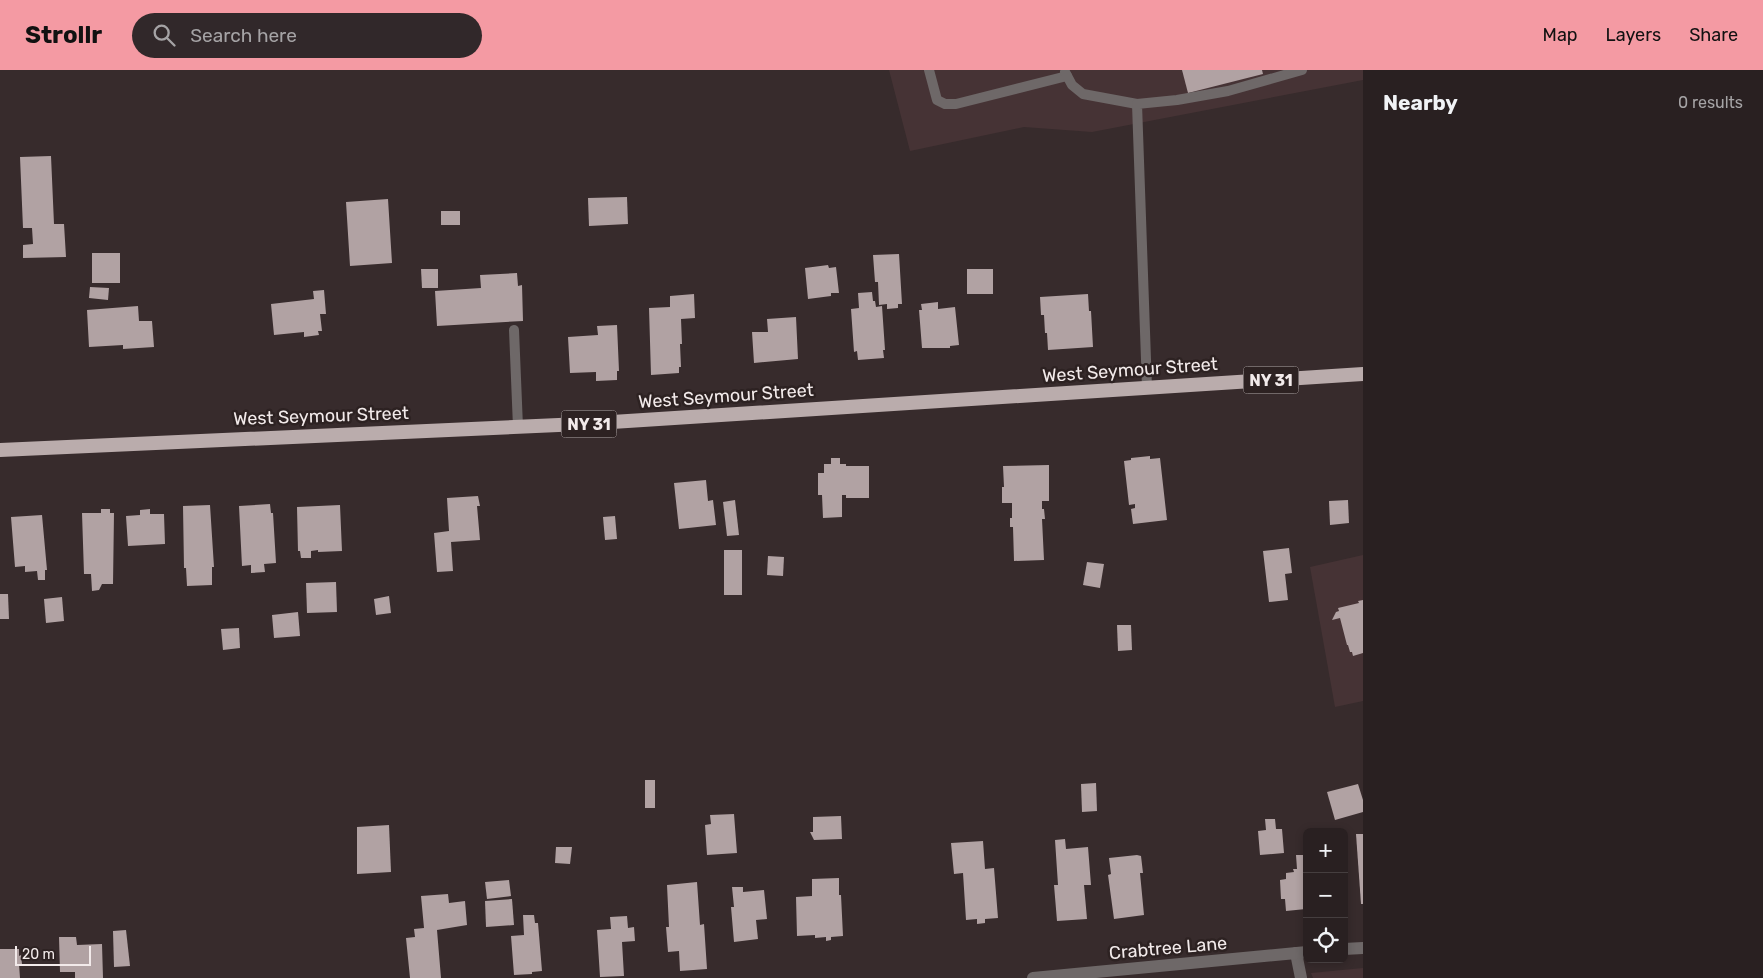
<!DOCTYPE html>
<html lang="en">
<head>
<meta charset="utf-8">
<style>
  :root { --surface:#292021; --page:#31282a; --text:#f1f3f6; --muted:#a5a3a5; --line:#453e3f; --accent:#f49aa3 }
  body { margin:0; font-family:Rubik,sans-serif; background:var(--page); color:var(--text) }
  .controls { position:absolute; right:15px; bottom:15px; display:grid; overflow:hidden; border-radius:8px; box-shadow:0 2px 8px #0003 }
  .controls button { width:45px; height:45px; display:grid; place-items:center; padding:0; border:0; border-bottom:1px solid var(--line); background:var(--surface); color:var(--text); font:25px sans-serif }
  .scale { position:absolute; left:15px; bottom:12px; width:76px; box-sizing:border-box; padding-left:5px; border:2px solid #f2eaea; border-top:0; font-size:14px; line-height:18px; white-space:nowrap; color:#f2eaea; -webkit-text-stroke:4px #2d2222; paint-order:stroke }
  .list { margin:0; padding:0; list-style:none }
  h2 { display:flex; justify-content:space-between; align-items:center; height:65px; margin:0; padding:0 20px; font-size:21px }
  h2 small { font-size:16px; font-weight:400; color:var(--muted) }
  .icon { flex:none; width:28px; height:28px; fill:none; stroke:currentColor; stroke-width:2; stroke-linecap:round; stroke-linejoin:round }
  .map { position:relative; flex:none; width:1363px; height:908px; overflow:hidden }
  header { display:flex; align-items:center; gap:30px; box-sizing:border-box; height:70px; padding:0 25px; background:var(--accent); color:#111 }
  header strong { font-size:24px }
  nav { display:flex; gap:28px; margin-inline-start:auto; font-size:18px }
  .search { width:350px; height:45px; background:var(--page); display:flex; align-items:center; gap:12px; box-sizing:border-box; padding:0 18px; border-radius:28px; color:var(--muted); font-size:19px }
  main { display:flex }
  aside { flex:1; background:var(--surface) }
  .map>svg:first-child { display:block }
  .built { fill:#463335 }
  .building { fill:#b1a2a3 }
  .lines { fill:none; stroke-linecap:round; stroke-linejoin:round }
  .service { stroke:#6e6868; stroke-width:10 }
  .minor { stroke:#6e6868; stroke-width:12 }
  .trunk { stroke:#baacac; stroke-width:14 }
  .labels { text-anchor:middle; stroke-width:5; stroke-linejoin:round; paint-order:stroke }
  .shield { fill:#2d2222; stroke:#b7aeae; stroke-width:1 }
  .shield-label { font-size:16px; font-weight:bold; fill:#f2eaea }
  .street-label { font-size:18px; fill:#f2eaea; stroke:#2d2222 }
</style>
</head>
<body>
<header>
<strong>Strollr</strong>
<div class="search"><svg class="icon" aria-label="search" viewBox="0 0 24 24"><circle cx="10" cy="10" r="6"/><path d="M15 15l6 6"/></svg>Search here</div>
<nav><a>Map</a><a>Layers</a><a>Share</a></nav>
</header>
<main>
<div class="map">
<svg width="1363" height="908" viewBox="0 0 1363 908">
  <rect width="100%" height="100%" fill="#372b2c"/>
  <!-- built -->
  <g class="built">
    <path d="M889,0H1363V10L1092,62L1024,57L910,81Z"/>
    <path d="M1363,485V631L1335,637L1310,497Z"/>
    <path d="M1363,898V908H1313L1311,903Z"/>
  </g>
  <!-- building -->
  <g class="building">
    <path d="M1182,0H1262L1263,4L1188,23Z"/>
    <path d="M51,86L54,154H64L66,187L23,188V175L33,174L32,158H23L20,87Z"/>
    <path d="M627,127L628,154L589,156L588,128Z"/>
    <path d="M388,129L392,193L350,196L346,132Z"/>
    <rect x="441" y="141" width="19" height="14"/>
    <rect x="92" y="183" width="28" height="30"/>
    <path d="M899,184L902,234H898V238L887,239V234L879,235L878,212H875L873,185Z"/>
    <path d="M828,195L829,198L836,197L839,223H831V226L808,229L805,198Z"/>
    <path d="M421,199H438V218H422Z"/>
    <rect x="967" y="199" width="26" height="25"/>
    <path d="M517,203L518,216L522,215L523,251L437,256L435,221L481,218L480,205Z"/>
    <path d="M90,217L109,218L108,230L89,228Z"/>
    <path d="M324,220L326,244H320L322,261H318L319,265L304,267V262L274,265L271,234L314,229L313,221Z"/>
    <path d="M872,222L873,231H875L876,237L882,236L885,280H883L884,288L858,290L857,281L854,282L851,239L859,238L858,223Z"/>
    <path d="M694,224L695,248L681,249L682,274H680L681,297H679V303L651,305L649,238L670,237V226Z"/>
    <path d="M1088,224L1089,241H1091L1093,277L1048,280L1047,263H1045L1044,245H1041L1040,227Z"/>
    <path d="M938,232V239L955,237L959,275L950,276V278H922L919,240H922L921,234Z"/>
    <path d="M138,236L139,251H152L154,277L123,279V275L89,277L87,240Z"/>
    <path d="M796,247L798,289L754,293L752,262H768L767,249Z"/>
    <path d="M617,255L619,301H617V310L596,311V302L570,303L568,267L598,265L597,256Z"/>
    <path d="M1150,386V389L1160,388L1167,450L1133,454L1131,439L1135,438V434L1129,435L1124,391L1131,390V388Z"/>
    <path d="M831,388H840V394H846V396H869V428H846V425H842V447L823,448L822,425H818V403H824V394H831Z"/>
    <path d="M1049,395V431H1042V439H1044L1045,449H1042L1044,490L1014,491L1013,457H1010V448H1012V433H1002V417H1004L1003,396Z"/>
    <path d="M706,410L708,431L713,430L716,455L679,459L674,413Z"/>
    <path d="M478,426L480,436H477L480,470L451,472L453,501L437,502L434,463L449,461L447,428Z"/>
    <path d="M735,430L739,465L727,466L723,432Z"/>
    <path d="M1348,430L1349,453L1330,455L1329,431Z"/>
    <path d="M270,434L271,443H273L276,493L264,494L265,502L251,503V495L242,496L239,436Z"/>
    <path d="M210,435L214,497H212V515L187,516L186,498H184L183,436Z"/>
    <path d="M340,435L342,481L318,482V480L311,481V488H301L300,481H298L297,437Z"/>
    <path d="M101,439H110V443H114L113,514H102L99,520L92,521L91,504H84L82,443H101Z"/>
    <path d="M150,439V444H164L165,474L128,476L126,446L140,445V440Z"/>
    <path d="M42,445L47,500H45V510H38L37,501L25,502V496L15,497L11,447Z"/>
    <path d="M615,446L617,469L605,470L603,447Z"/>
    <path d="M1289,478L1292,503L1285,504L1288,530L1269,532L1263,481Z"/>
    <rect x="724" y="480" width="18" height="45"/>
    <path d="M768,486L784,487L783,506L767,505Z"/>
    <path d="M1087,492L1104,494L1100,518L1083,515Z"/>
    <path d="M336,512L337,542L307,543L306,513Z"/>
    <path d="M0,524H8L9,549H0Z"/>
    <path d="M389,526L391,543L376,545L374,529Z"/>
    <path d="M62,527L64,551L46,553L44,529Z"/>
    <path d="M1363,530V583L1353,586L1352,582H1350L1348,575H1347L1340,548L1332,550L1336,542L1339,541L1338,538L1359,533L1358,531Z"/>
    <path d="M298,542L300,566L274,568L272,545Z"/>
    <path d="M1117,555H1131L1132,580L1118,581Z"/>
    <path d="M239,558L240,578L223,580L221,559Z"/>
    <rect x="645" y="710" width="10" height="28"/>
    <path d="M1096,713L1097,741L1082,742L1081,714Z"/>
    <path d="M1358,714L1363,730V742L1335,750L1327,722Z"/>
    <path d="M734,744L737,783L707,785L705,755L711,754L710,745Z"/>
    <path d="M841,746L842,769L814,770L810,762H813V747Z"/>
    <path d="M1265,749H1275L1276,759H1282L1284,783L1260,785L1258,761L1266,760Z"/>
    <path d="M389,755L391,802L357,804V757Z"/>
    <path d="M1356,764H1363V834H1361Z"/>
    <path d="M1065,769L1066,779L1088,777L1091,815H1084L1087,849L1057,851L1054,815H1058L1055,770Z"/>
    <path d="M983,771L985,799L994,798L998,848L985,849V853L977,854V849L966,850L963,803L954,804L951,773Z"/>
    <path d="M556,777H572L570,794L555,793Z"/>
    <path d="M1137,785L1141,786L1143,803H1140L1144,845L1114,849L1108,805L1111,804L1109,788Z"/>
    <path d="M1296,785H1307L1306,839L1286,841L1285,829H1281L1280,810L1286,809V803L1294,802L1293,799H1297Z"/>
    <path d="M839,808V825H841L843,866L831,867V870L826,871V867L815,868V865L797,866L796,827L812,826V809Z"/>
    <path d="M509,810L511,826L487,829L485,812Z"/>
    <path d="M697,812L700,855L704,854L707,899L680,901L679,881L668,882L666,857H669L667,815Z"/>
    <path d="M732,817H743V822L764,820L767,849L756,850L758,869L734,872L731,837H734Z"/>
    <path d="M448,824L449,833L465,831L467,855L437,860L441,908H410L406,868L415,867L414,859L424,858L421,826Z"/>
    <path d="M512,829L514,855L486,857L485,831Z"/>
    <path d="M523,845H534L535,853H538L542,901L532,902V904L514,905L511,866L524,865Z"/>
    <path d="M627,846L628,858L634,857L635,871L622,872L624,906L600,907L597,860L611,859L610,847Z"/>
    <path d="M126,860L130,896L114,897L113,861Z"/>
    <path d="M59,867H76L77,875L102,874L103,908H75V902H60Z"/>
    <path d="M0,879H19V886L21,885L22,894H19L20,908H0Z"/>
  </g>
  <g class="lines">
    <!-- service -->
    <g class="service">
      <path d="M929,0L937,30L945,34H956L1067,6"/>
      <path d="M1065,2L1072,15L1083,24L1137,34"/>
      <path d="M514,260L518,357"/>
      <path d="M1147,318L1137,34L1177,30L1228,21L1302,0"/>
    </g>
    <!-- minor -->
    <g class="minor">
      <path d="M1344,879L1363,878"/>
      <path d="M1296,883L1301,908"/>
      <path d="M1033,908L1307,882"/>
    </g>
    <!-- trunk -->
    <path class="trunk" d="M0,380L581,354L1363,304"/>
  </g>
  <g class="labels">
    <!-- shield labels -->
    <g class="shield">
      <rect x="1243.5" y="296.5" width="55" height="27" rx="4"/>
      <rect x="561.5" y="340.5" width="55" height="27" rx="4"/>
    </g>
    <g class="shield-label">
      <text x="1271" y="316">NY 31</text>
      <text x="589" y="360">NY 31</text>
    </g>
    <!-- street labels -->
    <g class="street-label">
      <text transform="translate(1130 300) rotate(-4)" y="6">West Seymour Street</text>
      <text transform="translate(726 326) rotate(-4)" y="6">West Seymour Street</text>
      <text transform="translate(321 346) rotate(-2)" y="6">West Seymour Street</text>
      <text transform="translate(1168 878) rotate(-5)" y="6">Crabtree Lane</text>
    </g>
  </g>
</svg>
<div class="controls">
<button>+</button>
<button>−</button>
<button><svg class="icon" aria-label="locate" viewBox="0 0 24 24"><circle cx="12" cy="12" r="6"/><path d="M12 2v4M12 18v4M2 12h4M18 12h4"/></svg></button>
</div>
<div class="scale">20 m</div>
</div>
<aside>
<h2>Nearby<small>0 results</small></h2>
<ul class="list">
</ul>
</aside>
</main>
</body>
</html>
